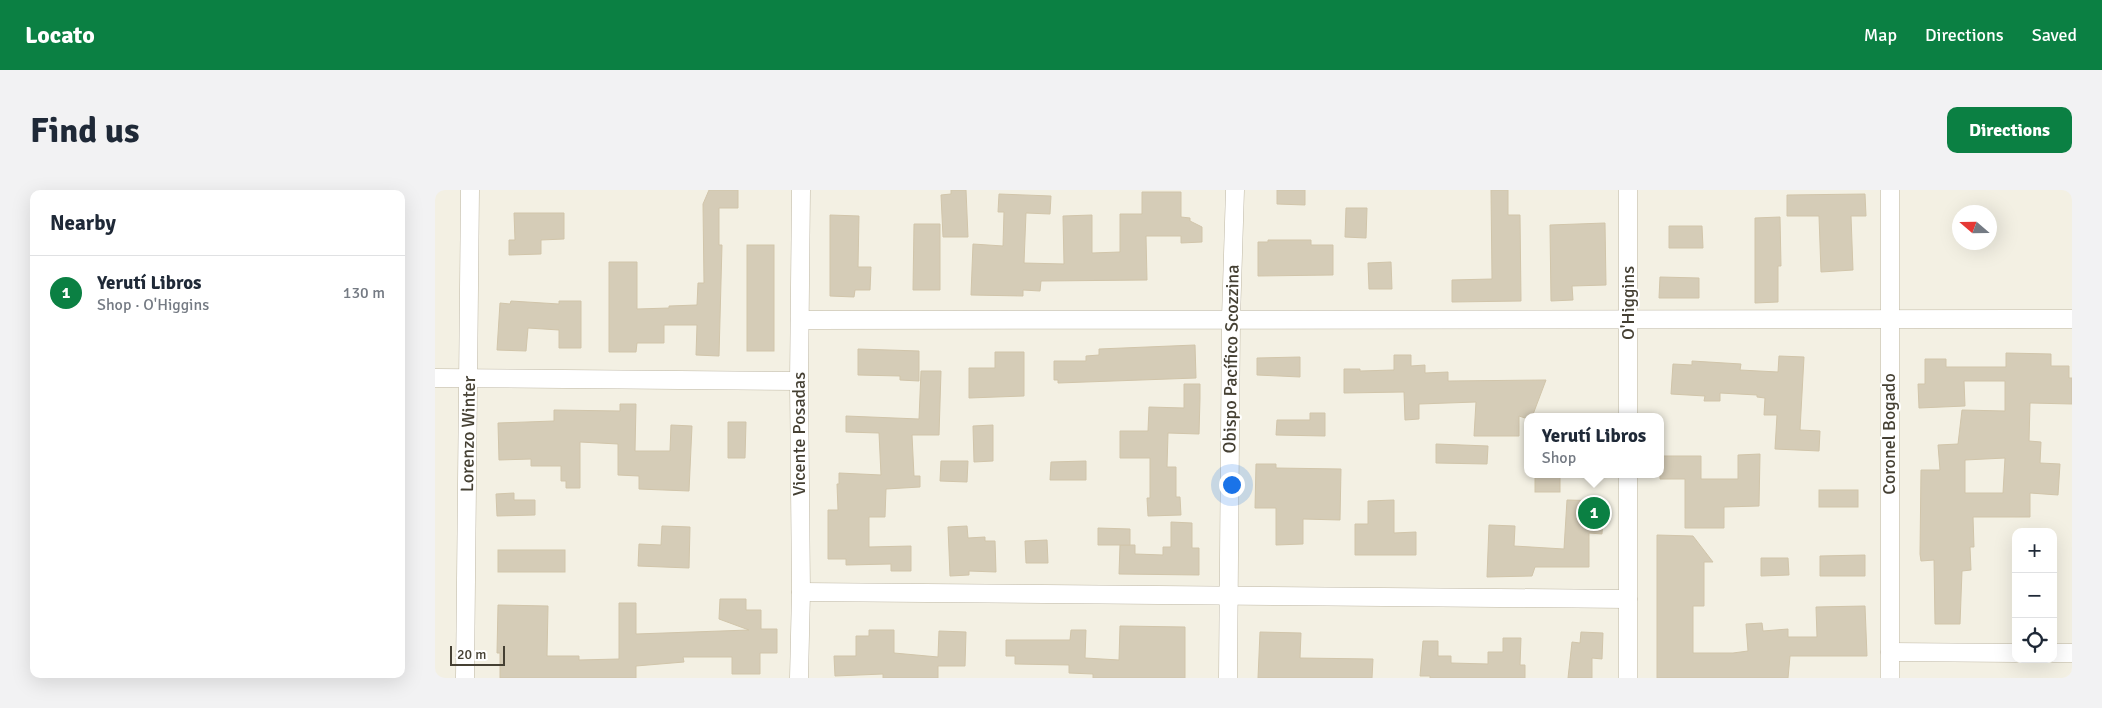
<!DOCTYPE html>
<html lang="en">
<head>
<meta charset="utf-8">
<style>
  :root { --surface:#fff; --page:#f2f2f3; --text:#1f2937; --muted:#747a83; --line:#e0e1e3; --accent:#0b8043 }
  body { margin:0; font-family:Signika,sans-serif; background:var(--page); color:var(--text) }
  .controls { position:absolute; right:15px; bottom:15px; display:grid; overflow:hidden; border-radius:10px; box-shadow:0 5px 20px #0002 }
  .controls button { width:45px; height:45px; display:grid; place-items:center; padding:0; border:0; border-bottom:1px solid var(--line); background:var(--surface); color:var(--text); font:25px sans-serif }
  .compass { position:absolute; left:1517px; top:15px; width:45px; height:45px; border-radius:50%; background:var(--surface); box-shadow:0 5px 20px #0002; rotate:290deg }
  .scale { position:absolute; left:15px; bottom:12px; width:55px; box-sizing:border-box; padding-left:5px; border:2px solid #454033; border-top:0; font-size:14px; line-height:18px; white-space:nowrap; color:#454033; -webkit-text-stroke:4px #fff; paint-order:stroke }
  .you { position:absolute; left:796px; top:294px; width:18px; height:18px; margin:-12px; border:4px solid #fff; border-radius:50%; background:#1a73e8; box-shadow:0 0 0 8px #1a73e833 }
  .badge { display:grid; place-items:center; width:32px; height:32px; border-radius:50%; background:var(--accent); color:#fff; font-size:16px; font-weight:700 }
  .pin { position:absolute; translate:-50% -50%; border:2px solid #fff; box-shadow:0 1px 5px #0006 }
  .popup { position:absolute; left:1089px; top:223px; width:140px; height:65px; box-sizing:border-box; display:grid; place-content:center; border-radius:10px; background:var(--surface); filter:drop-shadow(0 1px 4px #0005); font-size:16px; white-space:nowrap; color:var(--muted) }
  .popup b { font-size:19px; color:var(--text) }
  .popup::after { content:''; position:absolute; left:50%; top:100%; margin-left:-10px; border:10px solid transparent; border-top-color:var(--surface) }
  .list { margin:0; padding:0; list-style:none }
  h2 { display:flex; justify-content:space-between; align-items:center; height:65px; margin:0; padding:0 20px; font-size:21px }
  h2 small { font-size:16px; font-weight:400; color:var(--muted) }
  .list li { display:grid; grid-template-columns:32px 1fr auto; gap:15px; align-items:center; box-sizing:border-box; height:75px; padding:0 20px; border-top:1px solid var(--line) }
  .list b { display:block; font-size:19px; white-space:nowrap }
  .list p { margin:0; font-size:16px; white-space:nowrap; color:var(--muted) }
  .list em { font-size:16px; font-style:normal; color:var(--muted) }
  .icon { flex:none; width:28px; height:28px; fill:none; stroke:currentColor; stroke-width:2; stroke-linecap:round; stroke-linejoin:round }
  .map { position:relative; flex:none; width:1637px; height:488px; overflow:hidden; border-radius:10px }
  header { display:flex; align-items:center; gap:30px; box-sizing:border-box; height:70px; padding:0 25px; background:var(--accent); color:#fff }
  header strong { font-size:24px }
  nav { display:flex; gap:28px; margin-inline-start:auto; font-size:18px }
  .intro { display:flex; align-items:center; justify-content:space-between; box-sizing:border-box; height:120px; padding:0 30px }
  h1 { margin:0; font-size:35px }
  .button { padding:12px 22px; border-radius:10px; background:var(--accent); color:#fff; font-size:18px; font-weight:700 }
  main { display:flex; gap:30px; padding:0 30px }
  aside { flex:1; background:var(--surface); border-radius:10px; box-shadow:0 5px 20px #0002 }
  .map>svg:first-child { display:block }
  .building { fill:#d5ccb7; stroke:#d1c5aa; fill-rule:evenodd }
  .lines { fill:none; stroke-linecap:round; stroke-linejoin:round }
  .minor-casing { stroke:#bfb8a5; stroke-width:19 }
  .minor { stroke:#fff; stroke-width:18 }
  .labels { text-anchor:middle; stroke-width:4; stroke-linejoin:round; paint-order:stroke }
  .street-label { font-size:18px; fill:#454033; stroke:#fff }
</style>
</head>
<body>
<header>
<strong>Locato</strong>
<nav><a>Map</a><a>Directions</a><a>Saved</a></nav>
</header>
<div class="intro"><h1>Find us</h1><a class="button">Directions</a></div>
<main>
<aside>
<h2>Nearby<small></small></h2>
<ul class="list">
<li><span class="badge">1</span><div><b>Yerutí Libros</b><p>Shop · O'Higgins</p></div><em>130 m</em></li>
</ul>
</aside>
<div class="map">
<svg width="1637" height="488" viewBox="0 0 1637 488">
  <rect width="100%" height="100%" fill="#f3f0e3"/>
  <!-- building -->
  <g class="building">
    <path d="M274,0H303V18H284V55H287L284,166L261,165L262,135H229V153H202L201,162H174V72H202V119L234,118V116L262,115L263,93H269L268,14Z"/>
    <path d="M516,0H531L533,47H508L506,5L516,4Z"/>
    <path d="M842,0H870V15L842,14Z"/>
    <path d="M1056,0H1073V25H1085L1086,111L1017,112V90L1057,89Z"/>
    <path d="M707,2H746V27L755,28V31L767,37V52L746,53V46H711L712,90L606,91L605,101L588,100V106L536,105L538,54L568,56L569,22H563L564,4L616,6L615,24L591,23L589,73L629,74L628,26L657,25V63L685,62V24H707Z"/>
    <path d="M1430,4L1431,26H1416L1418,80L1386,82L1384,26H1352V5Z"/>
    <path d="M911,18H932L931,48L910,47Z"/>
    <path d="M79,23H129V49L106,50V64L74,65V50H80Z"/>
    <path d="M395,25L424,26L423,77H436L435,100H420L419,107L395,106Z"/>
    <path d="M1345,27L1346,76H1343V112L1320,113V28Z"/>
    <path d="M1170,33L1171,95L1137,96L1138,110L1116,111L1115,35Z"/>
    <path d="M479,34H505V100H478Z"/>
    <path d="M1234,36H1267L1268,58H1234Z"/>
    <path d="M833,50H876V55H898V85L823,86V52H833Z"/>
    <rect x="312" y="55" width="27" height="106"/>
    <path d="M956,72L957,99H934L933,73Z"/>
    <path d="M1225,87L1264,88V108H1224Z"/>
    <path d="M76,111L124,114V111H146V158H124V140L93,138L91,161L62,160L65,113L75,114Z"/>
    <path d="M760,155L761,188L623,193V190H619V171H651V166L664,165V159Z"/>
    <path d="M423,159L484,161V191L465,190V186L423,185Z"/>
    <path d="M560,162H589V206L534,208V178H560Z"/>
    <path d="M1571,163L1616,164V176H1634V188H1637V214L1595,213L1594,251L1606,252L1605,273L1625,274L1623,305L1595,303V327H1538L1539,357H1535L1536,380L1527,381L1525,434H1500L1499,370L1486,371L1485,364L1486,280H1505L1503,255L1523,254L1527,220L1570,221V191H1529L1530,216L1484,218L1483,194H1490V169H1511V177H1571ZM1570,268L1568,303H1530V270Z"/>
    <path d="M959,165H976V176L990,175V183L1013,182V191L1111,190L1097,227H1093V229L1084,226V246H1039L1041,212L984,214V229L970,230L969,202L909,203V179H925V181L959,180Z"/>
    <path d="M1344,166L1369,167L1365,240L1385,241L1384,261L1340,259L1342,225H1329L1330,208L1322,207V205L1285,203V211H1269L1270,206L1236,204L1238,174L1257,175V171L1306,174L1305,180L1343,182Z"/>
    <path d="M865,167V187L822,185V168Z"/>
    <path d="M486,181H506L504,245H477L479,286H485V297L451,299L450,327H434V357L476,356V381H456V374L411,375V369H393V320H403L402,294H404V283L446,285L444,243L411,242V226L484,229Z"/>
    <path d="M749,194H765V208L764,244L733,243L732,277H741V307H745L746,325L713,326L712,308H715V268H685V241H713L714,217L749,218Z"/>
    <path d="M185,214H201L200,261H235L236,235L257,236L254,301L204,299V286L183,285V254L145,252V298H131V291H126V276H96V269L64,270L63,233L119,231V220L185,221Z"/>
    <path d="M875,223H890V246L841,245L842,230H875Z"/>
    <path d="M293,232H311L310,268H293Z"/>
    <path d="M558,235V271L539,272L538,236Z"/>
    <path d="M1001,254L1053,256L1052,274L1001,273Z"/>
    <path d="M1325,264L1324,316L1289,317V338H1250V289H1225V266H1266V289H1303V265Z"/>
    <path d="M506,271H533L532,292L505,291Z"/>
    <path d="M651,271V290H615L616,272Z"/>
    <path d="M821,274H841V278L906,279L905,330L868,329V354L841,355V318H820Z"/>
    <rect x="1100" y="284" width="25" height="18"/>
    <rect x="1384" y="300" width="39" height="17"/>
    <path d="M79,303V310H100V325L62,326L61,304Z"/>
    <path d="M959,310V343L981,342V365H920V334H933V311Z"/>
    <path d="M1132,310L1169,311L1167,344L1154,343V377H1100L1097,386L1052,387L1054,335L1080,336L1079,356L1129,359Z"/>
    <path d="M736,332L757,333V358H764V385L684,384L685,355H700V364L728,365V357H736Z"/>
    <path d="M227,336L255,337L254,378L203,376L204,354L226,355Z"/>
    <path d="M532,336L533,348L550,347V351H560L561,382L534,381V385L515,386L513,337Z"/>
    <path d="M663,338L695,339V355H663Z"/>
    <path d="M1222,345L1258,346L1278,372H1269V416H1258V463H1298L1313,461L1311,434L1327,433L1328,441L1353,439V447H1382L1381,417L1430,416L1432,466H1355L1353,488H1222Z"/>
    <path d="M612,350L613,373H591L590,351Z"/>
    <rect x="63" y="360" width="67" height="22"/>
    <path d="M1430,365V386H1385V366Z"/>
    <path d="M1326,368H1353L1354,385L1326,386Z"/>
    <path d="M285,409H311V420H326V439H342V463H325V484H297V467H248L249,472L201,476V488H65V463H62L63,415L113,416L112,466H144V470L184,469V413H201V444L314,440L284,429Z"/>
    <path d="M685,436L750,437V488H658V484L634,483V475L580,474V466H571V450H635L636,440H651L650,468L684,470Z"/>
    <path d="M434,440H459V463L503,467L504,441L531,442L530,476H503V488H448V484L400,486L399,466H421V446H434Z"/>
    <path d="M825,442L866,443L865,468L938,469L937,488H823Z"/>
    <path d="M1146,442L1168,443L1167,469L1157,468V488H1133L1137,452L1145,453Z"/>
    <path d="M1068,448H1086L1085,475H1090V488H995V486H985L988,451H1003V466H1016V473L1053,474V462H1068Z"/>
  </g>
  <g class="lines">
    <!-- minor casing -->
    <g class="minor-casing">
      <g id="minor">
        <path d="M365,130L1637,129"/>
        <path d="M0,188L364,191"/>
        <path d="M1193,227V0"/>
        <path d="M366,402L1193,409"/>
        <path d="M1455,462L1581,463"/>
        <path d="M1618,463H1637"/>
        <path d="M30,488L35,0"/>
        <path d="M364,488L366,402L364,191L366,0"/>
        <path d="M793,488L796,128L800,0"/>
        <path d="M1193,488V284"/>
        <path d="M1455,488V0"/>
      </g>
    </g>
    <!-- minor -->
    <use href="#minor" class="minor"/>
  </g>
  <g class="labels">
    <!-- street labels -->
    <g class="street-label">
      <text transform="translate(1193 113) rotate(-90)" y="6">O'Higgins</text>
      <text transform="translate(796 169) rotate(-89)" y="6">Obispo Pacífico Scozzina</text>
      <text transform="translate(33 244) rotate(-89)" y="6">Lorenzo Winter</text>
      <text transform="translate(364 244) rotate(-90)" y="6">Vicente Posadas</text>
      <text transform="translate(1454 244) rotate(-90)" y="6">Coronel Bogado</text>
    </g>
  </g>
</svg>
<div class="controls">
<button>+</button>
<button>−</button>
<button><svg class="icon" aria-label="locate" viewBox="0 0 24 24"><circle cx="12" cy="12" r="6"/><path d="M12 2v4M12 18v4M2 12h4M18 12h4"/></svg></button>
</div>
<svg class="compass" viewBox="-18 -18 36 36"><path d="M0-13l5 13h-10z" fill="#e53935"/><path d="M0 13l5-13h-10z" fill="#747a83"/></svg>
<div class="scale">20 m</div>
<div class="you"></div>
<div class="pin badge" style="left:1159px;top:323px">1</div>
<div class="popup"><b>Yerutí Libros</b>Shop</div>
</div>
</main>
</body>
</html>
